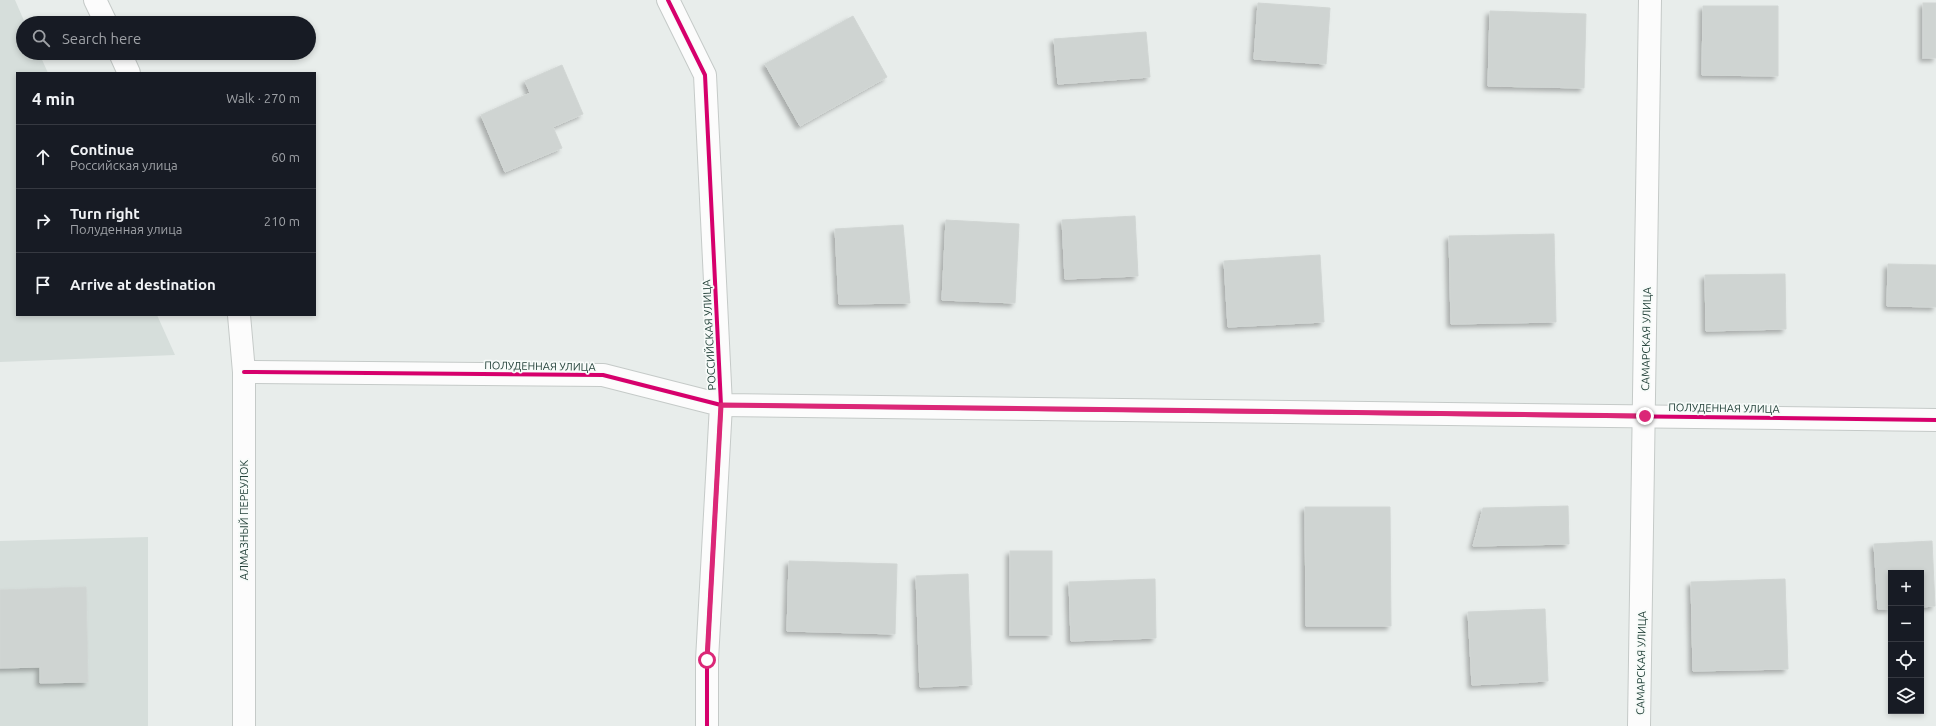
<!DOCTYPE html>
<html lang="en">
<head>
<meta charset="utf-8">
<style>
  :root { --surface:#171b24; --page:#242831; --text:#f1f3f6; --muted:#9ea1a6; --line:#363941 }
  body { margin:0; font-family:Ubuntu,sans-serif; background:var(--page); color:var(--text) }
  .controls { position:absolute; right:12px; bottom:12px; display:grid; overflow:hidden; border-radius:0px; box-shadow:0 2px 6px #0003 }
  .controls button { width:36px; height:36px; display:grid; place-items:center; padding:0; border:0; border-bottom:1px solid var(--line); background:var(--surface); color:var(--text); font:20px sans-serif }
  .stop { position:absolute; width:12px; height:12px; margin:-9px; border:3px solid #db2777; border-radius:50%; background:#fff }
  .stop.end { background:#db2777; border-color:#fff; box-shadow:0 1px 4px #0008 }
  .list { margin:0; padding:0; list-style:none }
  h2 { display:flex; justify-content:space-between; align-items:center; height:52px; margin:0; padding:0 16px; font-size:17px }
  h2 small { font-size:13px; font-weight:400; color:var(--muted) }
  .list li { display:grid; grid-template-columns:26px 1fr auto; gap:12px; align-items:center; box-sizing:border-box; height:64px; padding:0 16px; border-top:1px solid var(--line) }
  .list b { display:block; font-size:15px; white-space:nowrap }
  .list p { margin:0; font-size:13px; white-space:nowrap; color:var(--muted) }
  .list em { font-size:13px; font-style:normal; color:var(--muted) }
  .icon { flex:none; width:22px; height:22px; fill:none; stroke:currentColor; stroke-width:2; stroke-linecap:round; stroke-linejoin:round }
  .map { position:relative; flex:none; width:1936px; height:726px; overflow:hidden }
  .search { position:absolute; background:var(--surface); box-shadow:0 2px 6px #0003; left:16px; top:16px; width:300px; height:44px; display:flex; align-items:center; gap:10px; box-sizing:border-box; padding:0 14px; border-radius:22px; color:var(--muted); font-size:15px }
  .panel { position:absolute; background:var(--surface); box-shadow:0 2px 6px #0003; left:16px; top:72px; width:300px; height:244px; border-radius:0px }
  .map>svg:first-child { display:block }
  .built { fill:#d6dedb }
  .building { fill:#cfd4d2; stroke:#d1d6d4; filter:url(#shadow) }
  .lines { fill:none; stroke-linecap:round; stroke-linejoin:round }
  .minor-casing { stroke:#c5cac8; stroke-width:24 }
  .tertiary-casing { stroke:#c5cac8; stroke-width:24 }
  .minor { stroke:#fcfcfc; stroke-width:22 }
  .tertiary { stroke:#fcfcfc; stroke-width:22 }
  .cycleway-casing { stroke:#f7fbf9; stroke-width:6 }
  .cycleway { stroke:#d6006c; stroke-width:4 }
  .route { stroke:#db2777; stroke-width:5 }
  .labels { text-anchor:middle; stroke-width:3.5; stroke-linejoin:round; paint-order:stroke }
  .street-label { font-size:11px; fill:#24423a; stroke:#f7fbf9 }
</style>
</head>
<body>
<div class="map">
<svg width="1936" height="726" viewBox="0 0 1936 726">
  <defs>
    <filter id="shadow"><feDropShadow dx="-3.5" dy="3.5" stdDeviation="2" flood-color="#0004"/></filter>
  </defs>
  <rect width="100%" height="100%" fill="#e8edeb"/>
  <!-- built -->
  <g class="built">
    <path d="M0,0H15L25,23H23V53H39L48,73H17V315H157L175,355L0,362Z"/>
    <path d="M148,537V726H0V541Z"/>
  </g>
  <!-- building -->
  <g class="building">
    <path d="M1258,3L1330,8L1326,64L1254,59Z"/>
    <rect x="1923" y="3" width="13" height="55"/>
    <path d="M1703,6H1778V76L1702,75Z"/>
    <path d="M1490,11L1586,14L1584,88L1488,86Z"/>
    <path d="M853,16L887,77L800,126L765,64Z"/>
    <path d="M1146,32L1150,77L1058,84L1054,39Z"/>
    <path d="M562,65L583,114L553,127L562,148L505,172L481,115L530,93L525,81Z"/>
    <path d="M1135,216L1138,276L1065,279L1062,220Z"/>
    <path d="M946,220L1019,224L1015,303L942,300Z"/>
    <path d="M903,225L910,303L839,304L835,229Z"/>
    <path d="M1554,234L1556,322L1451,324L1449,236Z"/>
    <path d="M1320,255L1324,322L1228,327L1224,261Z"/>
    <path d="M1888,264L1936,265V307L1887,306Z"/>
    <path d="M1785,274L1786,329L1706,331L1705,275Z"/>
    <path d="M1568,506L1569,544L1473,546L1483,508Z"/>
    <path d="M1305,507H1390L1391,626H1306Z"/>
    <path d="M1932,541L1935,606L1921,607V573H1891V609H1878L1874,544Z"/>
    <rect x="1010" y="551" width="42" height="84"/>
    <path d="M789,561L897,564L895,634L787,631Z"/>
    <path d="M968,574L972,685L920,687L916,576Z"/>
    <path d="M1155,579L1156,638L1071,641L1069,582Z"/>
    <path d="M1785,579L1788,669L1693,671L1691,582Z"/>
    <path d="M86,587L88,682L40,683V667L0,668V590Z"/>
    <path d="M1545,609L1548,681L1472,685L1468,612Z"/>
  </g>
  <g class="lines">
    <!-- minor casing -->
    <g class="minor-casing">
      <g id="minor">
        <path d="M95,0L106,23"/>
        <path d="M120,53L129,73"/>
        <path d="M239,315L244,372V726"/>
        <path d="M244,372L603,375L721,405L707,660V726"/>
        <path d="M1639,726L1650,0"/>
      </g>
    </g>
    <!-- tertiary casing -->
    <g class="tertiary-casing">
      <path id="tertiary" d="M668,0L705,75L721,405L1936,420"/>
    </g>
    <!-- minor -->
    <use href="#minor" class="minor"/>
    <!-- tertiary -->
    <use href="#tertiary" class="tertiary"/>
    <!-- cycleway casing -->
    <g class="cycleway-casing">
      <g id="cycleway">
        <path d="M668,0L705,75L721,405L707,660V726"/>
        <path d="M244,372L603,375L721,405L1936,420"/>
      </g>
    </g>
    <!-- cycleway -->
    <use href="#cycleway" class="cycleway"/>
  </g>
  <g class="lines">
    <!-- route -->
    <path class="route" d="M707,660L721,405L1645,416"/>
  </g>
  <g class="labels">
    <!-- street labels -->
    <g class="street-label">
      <text transform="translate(709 335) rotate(-93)" y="4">РОССИЙСКАЯ УЛИЦА</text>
      <text transform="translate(1646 339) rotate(-89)" y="4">САМАРСКАЯ УЛИЦА</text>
      <text transform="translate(540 366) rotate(1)" y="4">ПОЛУДЕННАЯ УЛИЦА</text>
      <text transform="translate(1724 408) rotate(1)" y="4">ПОЛУДЕННАЯ УЛИЦА</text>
      <text transform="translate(244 520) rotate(-90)" y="4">АЛМАЗНЫЙ ПЕРЕУЛОК</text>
      <text transform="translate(1641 663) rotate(-89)" y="4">САМАРСКАЯ УЛИЦА</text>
    </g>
  </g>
</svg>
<div class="controls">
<button>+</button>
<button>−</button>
<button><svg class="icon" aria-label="locate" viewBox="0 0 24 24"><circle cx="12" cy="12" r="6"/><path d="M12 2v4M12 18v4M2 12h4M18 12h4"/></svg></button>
<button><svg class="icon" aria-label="layers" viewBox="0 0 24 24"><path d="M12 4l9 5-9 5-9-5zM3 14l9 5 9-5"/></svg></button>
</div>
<div class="stop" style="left:707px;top:660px"></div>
<div class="stop end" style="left:1645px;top:416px"></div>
<div class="search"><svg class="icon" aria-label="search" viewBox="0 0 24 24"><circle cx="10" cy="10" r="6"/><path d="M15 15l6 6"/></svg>Search here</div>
<section class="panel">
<h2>4 min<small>Walk · 270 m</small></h2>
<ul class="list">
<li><svg class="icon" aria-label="ahead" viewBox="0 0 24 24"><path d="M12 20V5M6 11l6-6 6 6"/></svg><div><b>Continue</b><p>Российская улица</p></div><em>60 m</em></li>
<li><svg class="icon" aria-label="right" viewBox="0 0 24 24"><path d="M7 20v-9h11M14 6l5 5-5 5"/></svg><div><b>Turn right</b><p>Полуденная улица</p></div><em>210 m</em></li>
<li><svg class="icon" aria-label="arrive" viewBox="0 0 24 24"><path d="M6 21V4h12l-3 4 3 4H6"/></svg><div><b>Arrive at destination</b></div></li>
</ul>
</section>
</div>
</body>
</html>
